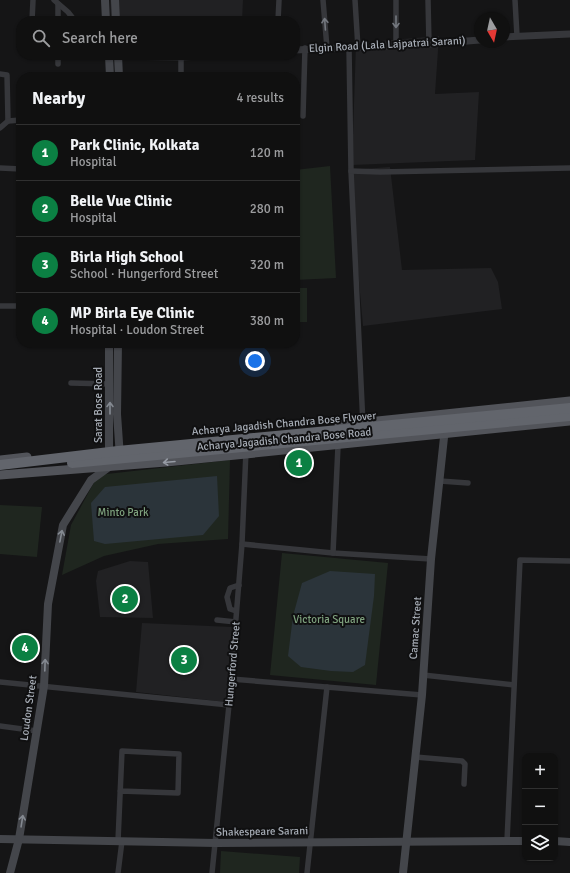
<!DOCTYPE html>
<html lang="en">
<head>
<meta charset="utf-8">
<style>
  :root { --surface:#101010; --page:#191919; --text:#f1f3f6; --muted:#9c9d9f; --line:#303030; --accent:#0b8043 }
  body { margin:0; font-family:Signika,sans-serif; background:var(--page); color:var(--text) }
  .controls { position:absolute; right:12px; bottom:12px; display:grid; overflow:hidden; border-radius:8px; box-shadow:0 1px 3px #0004 }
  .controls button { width:36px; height:36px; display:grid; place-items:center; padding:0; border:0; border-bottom:1px solid var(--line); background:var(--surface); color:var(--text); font:20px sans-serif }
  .compass { position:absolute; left:474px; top:12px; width:36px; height:36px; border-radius:50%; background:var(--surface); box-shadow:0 1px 3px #0004; rotate:171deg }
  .you { position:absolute; left:255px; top:361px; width:14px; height:14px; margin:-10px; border:3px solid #fff; border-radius:50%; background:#1a73e8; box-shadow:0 0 0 6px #1a73e833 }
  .badge { display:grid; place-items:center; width:26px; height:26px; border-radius:50%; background:var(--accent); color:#fff; font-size:13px; font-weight:700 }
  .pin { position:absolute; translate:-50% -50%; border:2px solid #fff; box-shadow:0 1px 4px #0006 }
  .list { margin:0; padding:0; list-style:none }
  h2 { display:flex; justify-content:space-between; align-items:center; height:52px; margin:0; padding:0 16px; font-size:17px }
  h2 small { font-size:13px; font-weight:400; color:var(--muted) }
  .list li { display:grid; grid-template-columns:26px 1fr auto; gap:12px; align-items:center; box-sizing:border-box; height:56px; padding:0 16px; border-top:1px solid var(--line) }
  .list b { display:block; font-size:15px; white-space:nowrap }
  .list p { margin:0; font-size:13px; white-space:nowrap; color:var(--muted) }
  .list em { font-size:13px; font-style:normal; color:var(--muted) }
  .icon { flex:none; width:22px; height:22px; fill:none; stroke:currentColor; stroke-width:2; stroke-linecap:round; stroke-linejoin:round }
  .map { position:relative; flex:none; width:570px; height:873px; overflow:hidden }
  .search { position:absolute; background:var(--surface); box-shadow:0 1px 3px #0004; left:16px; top:16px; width:284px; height:44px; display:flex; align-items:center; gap:10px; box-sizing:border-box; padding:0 14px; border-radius:16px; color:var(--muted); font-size:15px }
  .panel { position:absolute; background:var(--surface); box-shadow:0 1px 3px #0004; left:16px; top:72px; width:284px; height:276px; border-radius:16px }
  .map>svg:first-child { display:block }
  .built { fill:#212123 }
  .green { fill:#1f261f }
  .water { fill:#2b343a }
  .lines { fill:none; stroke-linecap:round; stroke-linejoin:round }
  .minor { stroke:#36373b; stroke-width:5.5 }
  .tertiary { stroke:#36373b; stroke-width:7 }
  .secondary { stroke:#44464b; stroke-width:8 }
  .primary { stroke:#52545a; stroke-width:9 }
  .motorway { stroke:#62656c; stroke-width:10 }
  .oneway { stroke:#74787f }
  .oneway2 { stroke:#848991 }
  .oneway3 { stroke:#969ba4 }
  .labels { text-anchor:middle; stroke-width:4; stroke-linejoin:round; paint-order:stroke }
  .street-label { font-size:11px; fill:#a7adb6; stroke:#101011 }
  .park-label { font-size:11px; fill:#7ea17e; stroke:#101011 }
</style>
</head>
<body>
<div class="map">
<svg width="570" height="873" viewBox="0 0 570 873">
  <rect width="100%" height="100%" fill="#151516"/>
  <!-- built -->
  <g class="built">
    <path d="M110,0H243L242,21H111Z"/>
    <path d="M439,36L435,94L479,92L475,160L352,165L356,43Z"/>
    <path d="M390,167L402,270L491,268L498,282L502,309L363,326L349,170Z"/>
    <path d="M130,561L148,562L153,618L100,617L96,581L98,571Z"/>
    <path d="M142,623L232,627L226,702L136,692Z"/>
  </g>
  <!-- green -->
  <g class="green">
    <path d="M330,166L336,278L295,280V170Z"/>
    <rect x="295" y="288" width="12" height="34"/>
    <path d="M230,460L228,539L158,544L104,556L62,575L71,525L98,475Z"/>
    <path d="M0,505L42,507L37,557L0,554Z"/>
    <path d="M282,553L388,563L376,685L270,675Z"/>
    <path d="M221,851L300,857L299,873H220Z"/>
  </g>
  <!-- water -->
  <g class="water">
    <path d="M217,476L219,516L203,535L105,544L94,541L91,503L105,487Z"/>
    <path d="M330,571L375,574L374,596L365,665L353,672L331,671L301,667L288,656L293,616L302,583Z"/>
  </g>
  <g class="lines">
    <!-- minor -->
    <g class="minor">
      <path d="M54,0L68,12L75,21"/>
      <path d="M323,0L327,48"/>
      <path d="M355,0L358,48"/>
      <path d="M396,0V45"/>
      <path d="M428,0L429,44"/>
      <path d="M515,0L517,36"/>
      <path d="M58,4V21"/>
      <path d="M32,21L33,0"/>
      <path d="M278,21L279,0"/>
      <path d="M349,48L351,171L363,425"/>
      <path d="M58,55V64"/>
      <path d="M0,74L7,75L8,121"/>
      <path d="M181,77V57"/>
      <path d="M303,116L305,48"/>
      <path d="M0,128L8,121L21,120"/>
      <path d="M0,168L21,169"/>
      <path d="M351,171L380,172L570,168"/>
      <path d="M0,306H21"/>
      <path d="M71,383L110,384"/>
      <path d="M440,481L468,483"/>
      <path d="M242,544L333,553L431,559"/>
      <path d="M333,553L338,446"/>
      <path d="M236,611L230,609L227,597L230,588L239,585"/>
      <path d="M217,620L236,622"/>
      <path d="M423,675L514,685"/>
      <path d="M231,679L422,695"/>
      <path d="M0,682L229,705"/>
      <path d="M0,726L37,731"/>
      <path d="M415,757L462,761L465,764L464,784"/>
      <path d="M118,841L122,751L179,754L178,793L120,791"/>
      <path d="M507,841L520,560L570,561"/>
      <path d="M118,873L122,841"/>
      <path d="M212,873L229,705L242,544L246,451"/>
      <path d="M307,873L327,687"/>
    </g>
    <!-- tertiary -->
    <g class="tertiary">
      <path d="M504,37L570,34"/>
      <path d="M295,50L429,44L480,40"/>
      <path d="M109,56L181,57L222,55"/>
    </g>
    <!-- secondary -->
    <g class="secondary">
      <path d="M105,0L106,21"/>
      <path d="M115,0L116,21"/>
      <path d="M109,55L110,77"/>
      <path d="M118,55L119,77"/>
      <path d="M118,343L117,414L120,457"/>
      <path d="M0,839L216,843L525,841"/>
      <path d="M555,841L570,842"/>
      <path d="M10,873L19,839L44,686L48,604L63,525L91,480L109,467V343"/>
      <path d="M403,873L422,695L431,559L445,428"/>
    </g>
    <!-- primary -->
    <g class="primary">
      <path d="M339,425L570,401"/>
      <path d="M0,460L27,457"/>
      <path d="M0,475L166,462L570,421"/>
    </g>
    <!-- motorway -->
    <g class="motorway">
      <path d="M72,463L570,416"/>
      <path d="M0,465L118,451L570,408"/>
    </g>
  </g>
  <!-- one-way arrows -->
  <defs><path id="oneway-shaft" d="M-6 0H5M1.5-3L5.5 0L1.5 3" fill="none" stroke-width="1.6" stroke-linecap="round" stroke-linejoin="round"/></defs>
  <g class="oneway">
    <use href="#oneway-shaft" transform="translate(396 22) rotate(90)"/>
    <use href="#oneway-shaft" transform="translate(325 24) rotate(-94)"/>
  </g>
  <g class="oneway2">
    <use href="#oneway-shaft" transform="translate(110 408) rotate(-90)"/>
    <use href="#oneway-shaft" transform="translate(61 536) rotate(-79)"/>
    <use href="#oneway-shaft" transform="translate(45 665) rotate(-88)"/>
    <use href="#oneway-shaft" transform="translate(22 821) rotate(-81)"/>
  </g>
  <use class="oneway3" href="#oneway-shaft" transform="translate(169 462) rotate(175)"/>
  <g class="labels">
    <!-- street labels -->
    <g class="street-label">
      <text transform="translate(387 44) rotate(-3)" y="4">Elgin Road (Lala Lajpatrai Sarani)</text>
      <text transform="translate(98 405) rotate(-90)" y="4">Sarat Bose Road</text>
      <text transform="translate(284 423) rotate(-5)" y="4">Acharya Jagadish Chandra Bose Flyover</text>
      <text transform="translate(284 439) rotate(-5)" y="4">Acharya Jagadish Chandra Bose Road</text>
      <text transform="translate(415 628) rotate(-86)" y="4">Camac Street</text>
      <text transform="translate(232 664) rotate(-85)" y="4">Hungerford Street</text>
      <text transform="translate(28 708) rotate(-82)" y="4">Loudon Street</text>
      <text transform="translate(262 831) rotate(-1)" y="4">Shakespeare Sarani</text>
    </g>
    <!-- park labels -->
    <g class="park-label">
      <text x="123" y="516">Minto Park</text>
      <text x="329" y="623">Victoria Square</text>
    </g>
  </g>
</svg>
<div class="controls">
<button>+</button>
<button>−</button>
<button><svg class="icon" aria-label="layers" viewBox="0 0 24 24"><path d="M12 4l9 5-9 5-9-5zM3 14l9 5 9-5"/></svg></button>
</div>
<svg class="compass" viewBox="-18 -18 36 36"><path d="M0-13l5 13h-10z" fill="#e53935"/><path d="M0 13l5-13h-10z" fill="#9c9d9f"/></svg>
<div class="you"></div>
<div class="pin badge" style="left:299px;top:463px">1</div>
<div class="pin badge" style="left:125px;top:599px">2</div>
<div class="pin badge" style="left:184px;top:660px">3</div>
<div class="pin badge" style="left:25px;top:648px">4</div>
<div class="search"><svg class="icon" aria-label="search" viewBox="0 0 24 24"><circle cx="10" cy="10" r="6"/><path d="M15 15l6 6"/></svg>Search here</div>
<section class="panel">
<h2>Nearby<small>4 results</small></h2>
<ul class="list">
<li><span class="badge">1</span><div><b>Park Clinic, Kolkata</b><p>Hospital</p></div><em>120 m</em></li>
<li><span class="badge">2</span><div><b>Belle Vue Clinic</b><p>Hospital</p></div><em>280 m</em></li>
<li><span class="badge">3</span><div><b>Birla High School</b><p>School · Hungerford Street</p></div><em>320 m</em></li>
<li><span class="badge">4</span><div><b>MP Birla Eye Clinic</b><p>Hospital · Loudon Street</p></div><em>380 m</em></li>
</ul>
</section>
</div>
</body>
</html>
